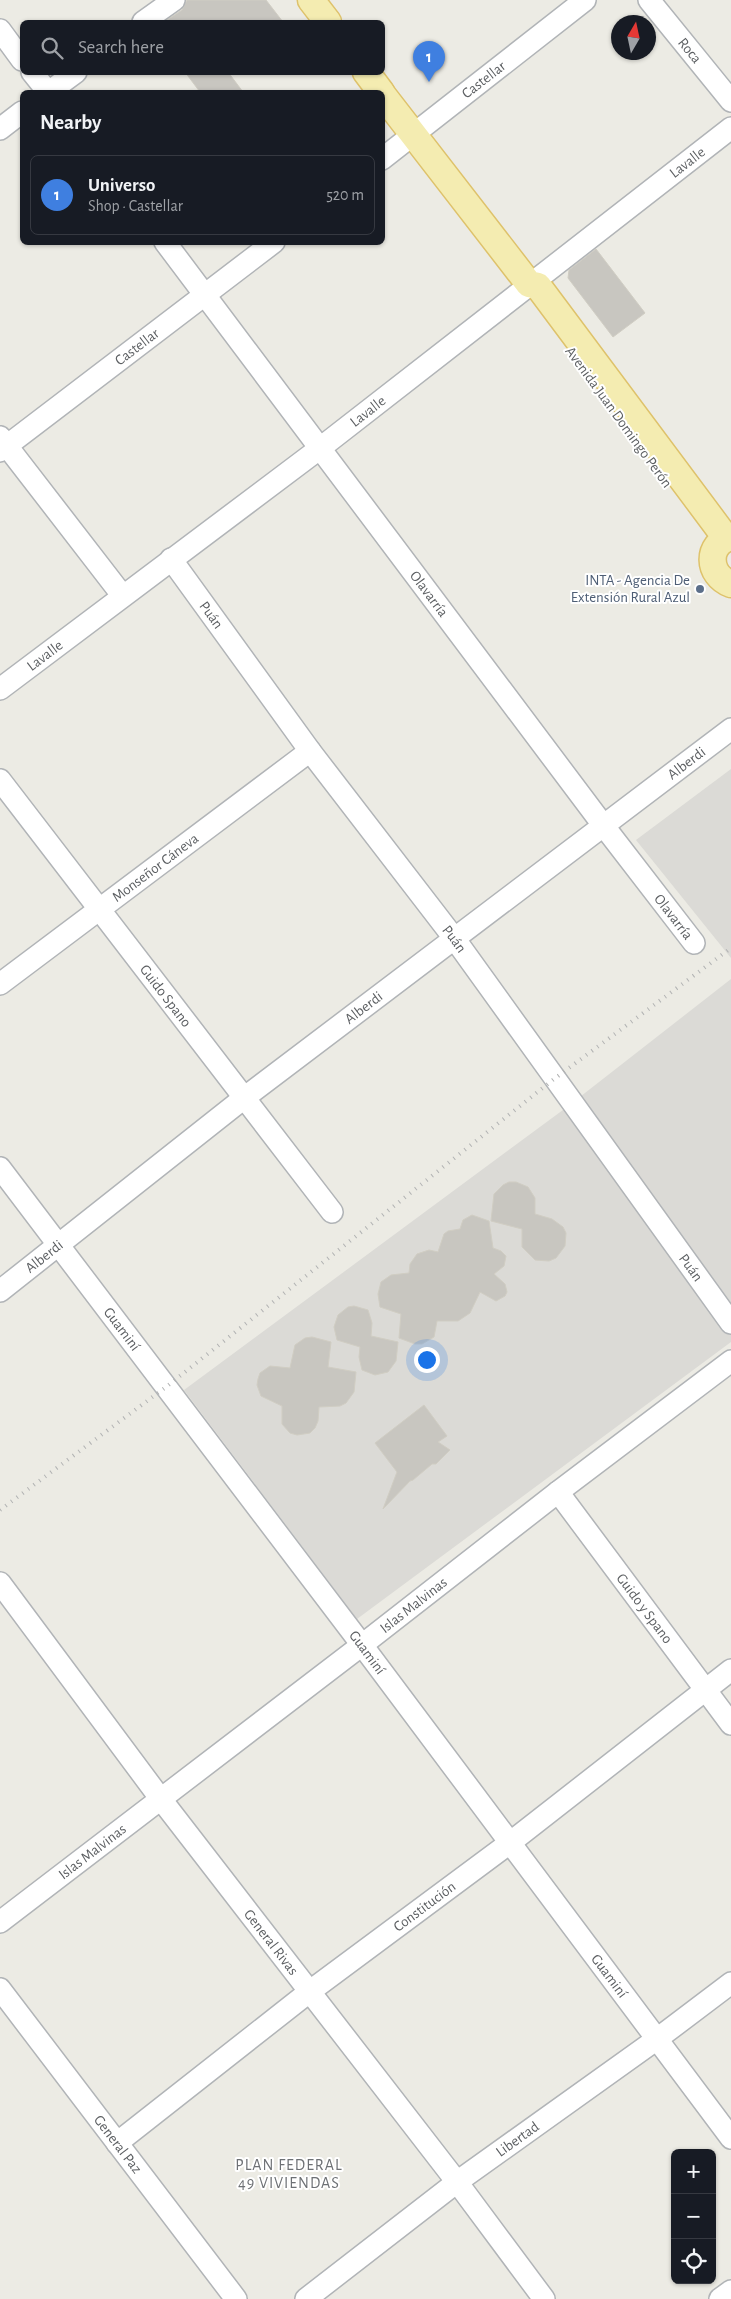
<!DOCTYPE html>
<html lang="en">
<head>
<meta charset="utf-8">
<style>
  :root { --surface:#171b24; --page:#20242c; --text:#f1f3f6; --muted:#9ea1a6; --line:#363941; --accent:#b45309 }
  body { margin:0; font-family:"Alegreya Sans",sans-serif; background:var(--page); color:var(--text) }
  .controls { position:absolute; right:15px; bottom:15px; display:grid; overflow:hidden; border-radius:8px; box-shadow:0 1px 4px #0004 }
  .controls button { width:45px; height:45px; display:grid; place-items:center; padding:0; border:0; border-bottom:1px solid var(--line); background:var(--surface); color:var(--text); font:25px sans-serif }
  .compass { position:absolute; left:611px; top:15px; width:45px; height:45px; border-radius:50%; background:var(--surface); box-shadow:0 1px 4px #0004; rotate:9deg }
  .you { position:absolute; left:426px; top:1359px; width:18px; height:18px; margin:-12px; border:4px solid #fff; border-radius:50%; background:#1a73e8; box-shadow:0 0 0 8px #1a73e833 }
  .badge { display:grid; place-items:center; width:32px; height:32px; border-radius:50%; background:var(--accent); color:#fff; font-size:16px; font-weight:700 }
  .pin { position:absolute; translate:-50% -41px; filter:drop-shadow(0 1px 2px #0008) }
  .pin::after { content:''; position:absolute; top:26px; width:18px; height:15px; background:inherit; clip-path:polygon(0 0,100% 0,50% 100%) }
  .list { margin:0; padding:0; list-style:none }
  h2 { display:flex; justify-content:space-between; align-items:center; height:65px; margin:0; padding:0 20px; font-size:21px }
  h2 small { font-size:16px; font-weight:400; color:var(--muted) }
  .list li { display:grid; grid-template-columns:32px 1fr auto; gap:15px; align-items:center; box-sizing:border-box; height:80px; margin:0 10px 10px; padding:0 10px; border:1px solid var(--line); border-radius:8px }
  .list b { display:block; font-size:19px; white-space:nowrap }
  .list p { margin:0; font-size:16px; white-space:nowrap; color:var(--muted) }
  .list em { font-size:16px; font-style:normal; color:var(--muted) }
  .icon { flex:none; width:28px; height:28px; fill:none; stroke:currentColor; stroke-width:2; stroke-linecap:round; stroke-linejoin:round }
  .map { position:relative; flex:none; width:731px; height:2299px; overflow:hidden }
  .search { position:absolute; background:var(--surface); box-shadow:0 1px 4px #0004; left:20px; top:20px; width:365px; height:55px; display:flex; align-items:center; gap:12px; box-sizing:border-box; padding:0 18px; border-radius:8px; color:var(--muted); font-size:19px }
  .panel { position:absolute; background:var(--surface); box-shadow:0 1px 4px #0004; left:20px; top:90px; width:365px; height:155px; border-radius:8px }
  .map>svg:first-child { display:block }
  .industrial { fill:#dbdad6 }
  .building { fill:#c8c6c0; stroke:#d0cdc3 }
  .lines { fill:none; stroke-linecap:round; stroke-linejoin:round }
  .minor-casing { stroke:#b1b4b7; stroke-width:24 }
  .major-casing { stroke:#dec26b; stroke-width:29 }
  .minor { stroke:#fff; stroke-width:21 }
  .major { stroke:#f4ecb1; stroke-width:26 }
  .rail { stroke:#b2b3b3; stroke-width:4; stroke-dasharray:1 6; stroke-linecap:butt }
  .service-dot { fill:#5c6f8a; stroke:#fff; stroke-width:2 }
  .labels { text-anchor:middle; stroke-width:4; stroke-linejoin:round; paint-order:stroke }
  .street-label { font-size:15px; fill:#5c5f62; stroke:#fff }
  .service-label { font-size:15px; fill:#4e5e75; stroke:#fff; text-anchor:end }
  .neighbourhood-label { font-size:16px; letter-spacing:1px; fill:#6d7074; stroke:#fff }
</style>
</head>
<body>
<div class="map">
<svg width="731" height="2299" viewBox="0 0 731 2299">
  <rect width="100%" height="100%" fill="#ecebe4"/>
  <!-- industrial -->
  <g class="industrial">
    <path d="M731,769V958L636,840Z"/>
    <path d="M731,979V1342L357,1619L184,1390L567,1107Z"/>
  </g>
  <!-- building -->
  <g class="building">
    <path d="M187,0H266L283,22H164L182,10Z"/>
    <path d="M185,72H228L243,92H200Z"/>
    <path d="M596,249L645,313L613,337L568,278L569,270Z"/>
    <path d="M509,1182H516L528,1187L535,1198V1214L552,1219L563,1227L566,1233L565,1246L556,1258L549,1261L535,1260L522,1247V1229L491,1221L494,1194L503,1185Z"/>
    <path d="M472,1215L489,1221L493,1248L501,1251L506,1256L504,1266L494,1274L505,1284L507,1292L505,1296L496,1301L480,1292L470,1313L458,1321H437L434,1337L422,1344H415L399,1338L401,1314L380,1307L378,1294L381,1282L391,1275L409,1273L410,1264L417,1254L429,1250L438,1252L444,1234L448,1231L460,1229L463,1220Z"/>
    <path d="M354,1306L368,1310L372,1323L371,1336L398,1342L396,1361L388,1372L375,1375L362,1370L359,1357L360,1347L337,1340L334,1327L338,1315L348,1307Z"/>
    <path d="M312,1337L331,1342L328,1367L356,1372L354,1392L346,1403L340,1406L319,1407L318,1421L315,1428L310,1433L297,1435L290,1433L282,1424V1406L261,1396L257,1385L258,1379L260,1373L270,1366L290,1368L295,1345L305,1338Z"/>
    <path d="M424,1405L447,1436L438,1442L450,1450L436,1464H432L413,1480L410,1481L383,1509L397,1472L375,1443Z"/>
  </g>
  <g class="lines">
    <!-- minor casing -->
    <g class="minor-casing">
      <g id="minor">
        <path id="s1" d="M649,0L731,101"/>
        <path d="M143,22L174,0"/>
        <path d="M0,30L22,60"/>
        <path d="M32,72L48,92"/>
        <path d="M49,92L76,72"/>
        <path d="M0,129L22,112"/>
        <path id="s2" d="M382,159L585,0"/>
        <path id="s3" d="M165,242L603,825L694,943"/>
        <path d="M0,437L122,595"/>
        <path id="s4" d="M0,451L274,242"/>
        <path id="s5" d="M171,559L310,751L454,938L731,1323"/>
        <path id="s6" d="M0,689L319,449L731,128"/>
        <path id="s7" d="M0,780L332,1212"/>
        <path id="s8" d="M0,984L310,751"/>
        <path id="s9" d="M0,1168L362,1645L731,2138"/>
        <path id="s10" d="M0,1291L244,1098L731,729"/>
        <path id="s11" d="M558,1492L731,1724"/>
        <path id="s12" d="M0,1583L160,1798L457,2182L544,2299"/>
        <path id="s13" d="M0,1922L362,1645L558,1492L731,1361"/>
        <path id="s14" d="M0,1989L236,2299"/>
        <path id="s15" d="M117,2143L309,1992L511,1842L731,1670"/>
        <path id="s16" d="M306,2299L457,2182L657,2039L731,1983"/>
        <path d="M720,2299L731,2291"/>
      </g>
    </g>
    <!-- major casing -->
    <g class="major-casing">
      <g id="major">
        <path d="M311,0L328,22"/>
        <path d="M366,72L381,92"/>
        <path d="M382,94L529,284L538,286L726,538"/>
        <path d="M731,537C706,544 707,575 731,584"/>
      </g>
    </g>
    <!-- minor -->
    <use href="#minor" class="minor"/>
    <!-- major -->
    <use href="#major" class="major"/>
    <!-- rail -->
    <path class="rail" d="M0,1510L166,1387L554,1079L731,948"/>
  </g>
  <!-- markers -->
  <circle class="service-dot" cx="700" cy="589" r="5"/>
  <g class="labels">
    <!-- street labels -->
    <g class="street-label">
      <text dy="5" stroke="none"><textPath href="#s1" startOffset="65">Roca</textPath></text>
      <text dy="5" stroke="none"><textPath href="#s2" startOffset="129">Castellar</textPath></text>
      <text dy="5" stroke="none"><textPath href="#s6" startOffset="866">Lavalle</textPath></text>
      <text dy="5" stroke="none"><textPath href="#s4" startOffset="172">Castellar</textPath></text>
      <text dy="5" stroke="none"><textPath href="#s6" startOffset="461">Lavalle</textPath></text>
      <text transform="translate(619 417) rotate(54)" y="5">Avenida Juan Domingo Perón</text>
      <text dy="5" stroke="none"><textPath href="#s3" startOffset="440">Olavarría</textPath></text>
      <text dy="5" stroke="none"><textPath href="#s5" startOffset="69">Puán</textPath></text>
      <text dy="5" stroke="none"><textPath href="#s6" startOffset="56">Lavalle</textPath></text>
      <text dy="5" stroke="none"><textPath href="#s10" startOffset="866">Alberdi</textPath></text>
      <text dy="5" stroke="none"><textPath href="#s8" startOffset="194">Monseñor Cáneva</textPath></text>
      <text dy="5" stroke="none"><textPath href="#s3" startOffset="845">Olavarría</textPath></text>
      <text dy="5" stroke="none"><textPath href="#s5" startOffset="474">Puán</textPath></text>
      <text dy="5" stroke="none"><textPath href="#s7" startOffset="272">Guido Spano</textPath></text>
      <text dy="5" stroke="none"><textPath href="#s10" startOffset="461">Alberdi</textPath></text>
      <text dy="5" stroke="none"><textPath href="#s10" startOffset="56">Alberdi</textPath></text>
      <text dy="5" stroke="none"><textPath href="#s5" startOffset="879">Puán</textPath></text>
      <text dy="5" stroke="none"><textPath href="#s9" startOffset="202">Guaminí</textPath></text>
      <text dy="5" stroke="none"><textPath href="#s13" startOffset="521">Islas Malvinas</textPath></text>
      <text dy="5" stroke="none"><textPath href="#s11" startOffset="145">Guido y Spano</textPath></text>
      <text dy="5" stroke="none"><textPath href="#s9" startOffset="608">Guaminí</textPath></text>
      <text dy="5" stroke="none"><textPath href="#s13" startOffset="116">Islas Malvinas</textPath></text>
      <text dy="5" stroke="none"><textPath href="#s15" startOffset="388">Constitución</textPath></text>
      <text dy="5" stroke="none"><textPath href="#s12" startOffset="450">General Rivas</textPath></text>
      <text dy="5" stroke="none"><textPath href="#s9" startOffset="1012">Guaminí</textPath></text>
      <text dy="5" stroke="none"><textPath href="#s16" startOffset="265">Libertad</textPath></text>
      <text dy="5" stroke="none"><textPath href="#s14" startOffset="195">General Paz</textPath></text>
    </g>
    <!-- service labels -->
    <g class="service-label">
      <text x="690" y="585">INTA - Agencia De<tspan x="690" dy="17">Extensión Rural Azul</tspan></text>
    </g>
    <!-- neighbourhood labels -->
    <g class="neighbourhood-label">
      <text x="289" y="2170">PLAN FEDERAL<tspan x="289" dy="18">49 VIVIENDAS</tspan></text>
    </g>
  </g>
</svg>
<div class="controls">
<button>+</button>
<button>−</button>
<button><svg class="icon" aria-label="locate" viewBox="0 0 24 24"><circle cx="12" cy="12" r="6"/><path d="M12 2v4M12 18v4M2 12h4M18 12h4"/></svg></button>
</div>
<svg class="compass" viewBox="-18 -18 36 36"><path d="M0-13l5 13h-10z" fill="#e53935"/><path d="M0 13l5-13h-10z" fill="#9ea1a6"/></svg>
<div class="you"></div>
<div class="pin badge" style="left:429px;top:82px;background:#3f7fe0">1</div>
<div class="search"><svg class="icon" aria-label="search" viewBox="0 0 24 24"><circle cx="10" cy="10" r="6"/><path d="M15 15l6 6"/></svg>Search here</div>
<section class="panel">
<h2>Nearby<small></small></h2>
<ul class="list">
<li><span class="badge" style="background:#3f7fe0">1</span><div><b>Universo</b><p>Shop · Castellar</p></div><em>520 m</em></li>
</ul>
</section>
</div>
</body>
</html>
